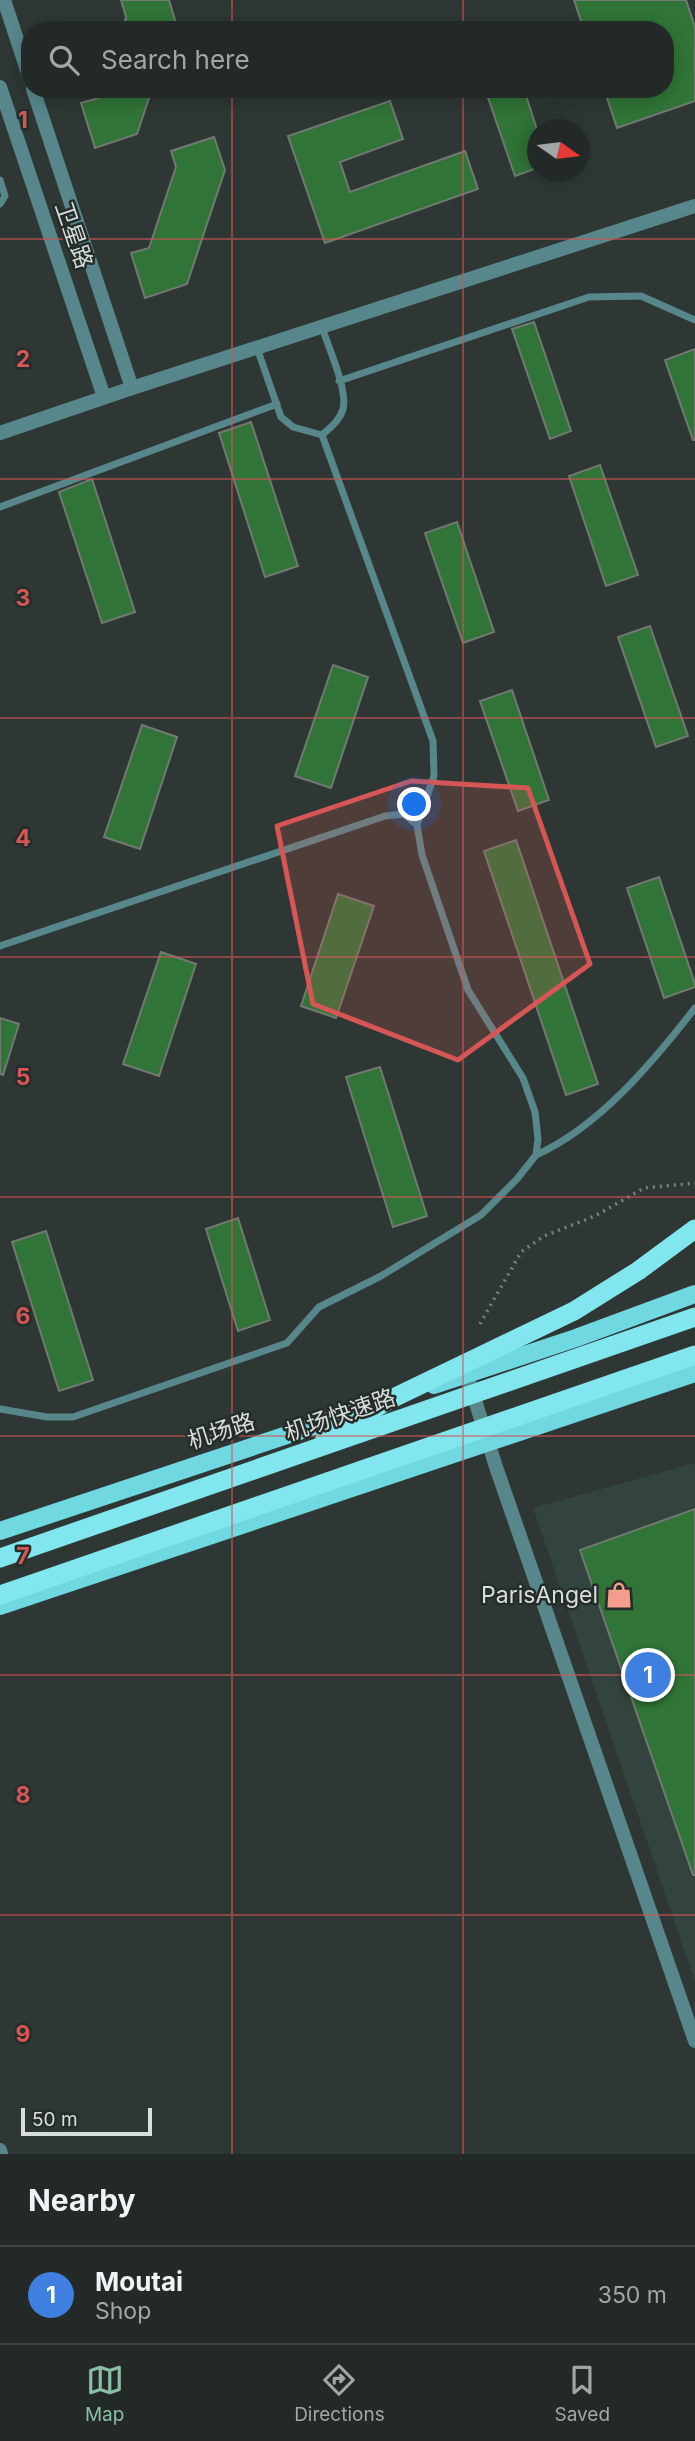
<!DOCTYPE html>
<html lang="en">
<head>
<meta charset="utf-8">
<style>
  :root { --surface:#222927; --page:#2e3533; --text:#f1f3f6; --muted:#a2a6a7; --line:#3f4544; --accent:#8abfa5 }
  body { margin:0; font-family:Inter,"Noto Sans SC",sans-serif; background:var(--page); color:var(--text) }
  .compass { position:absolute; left:527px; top:119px; width:63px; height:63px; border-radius:50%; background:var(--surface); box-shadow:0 4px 18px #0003; rotate:104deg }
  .scale { position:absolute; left:21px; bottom:18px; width:131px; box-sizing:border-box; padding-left:7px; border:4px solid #d8dedc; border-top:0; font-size:19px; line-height:24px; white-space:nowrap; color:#d8dedc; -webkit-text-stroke:5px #242d2a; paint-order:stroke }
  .you { position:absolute; left:415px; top:805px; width:24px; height:24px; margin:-18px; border:5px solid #fff; border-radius:50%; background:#1a73e8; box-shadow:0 0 0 10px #1a73e833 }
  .badge { display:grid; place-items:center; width:46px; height:46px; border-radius:50%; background:var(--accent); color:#fff; font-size:23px; font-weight:700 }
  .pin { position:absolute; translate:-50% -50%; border:4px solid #fff; box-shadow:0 2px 7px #0006 }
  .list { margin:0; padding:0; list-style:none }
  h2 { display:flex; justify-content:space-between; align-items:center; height:91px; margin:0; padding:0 28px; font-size:30px }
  h2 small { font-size:23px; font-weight:400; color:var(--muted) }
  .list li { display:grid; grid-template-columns:46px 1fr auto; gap:21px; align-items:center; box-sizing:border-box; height:98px; padding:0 28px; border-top:2px solid var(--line) }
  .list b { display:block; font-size:26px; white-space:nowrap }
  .list p { margin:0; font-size:23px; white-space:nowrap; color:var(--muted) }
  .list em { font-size:23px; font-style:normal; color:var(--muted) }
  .icon { flex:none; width:38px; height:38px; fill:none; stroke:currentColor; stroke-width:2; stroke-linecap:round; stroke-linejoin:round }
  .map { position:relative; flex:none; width:695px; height:2154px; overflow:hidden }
  .search { position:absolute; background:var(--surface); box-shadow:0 4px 18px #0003; left:21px; right:21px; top:21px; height:77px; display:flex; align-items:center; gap:18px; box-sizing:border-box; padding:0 24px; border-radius:28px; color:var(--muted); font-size:26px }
  .sheet { height:189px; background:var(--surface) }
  nav { display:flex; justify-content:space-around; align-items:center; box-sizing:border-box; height:98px; border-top:2px solid var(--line); background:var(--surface); font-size:19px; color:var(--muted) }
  nav a { display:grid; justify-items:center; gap:4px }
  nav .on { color:var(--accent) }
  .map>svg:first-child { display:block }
  .built { fill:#33433e }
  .building { fill:#307437; stroke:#727972; stroke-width:2 }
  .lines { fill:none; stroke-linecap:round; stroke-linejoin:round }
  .path { stroke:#7b8280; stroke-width:3.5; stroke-dasharray:2 5; stroke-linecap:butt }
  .service { stroke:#57878b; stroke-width:7 }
  .minor { stroke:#57878b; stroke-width:14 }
  .tertiary { stroke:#57878b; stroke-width:14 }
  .primary { stroke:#6fd8e1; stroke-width:18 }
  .trunk-bridge { stroke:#81e6ee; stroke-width:19 }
  .marked { fill:#d65655; fill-opacity:0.2; stroke:#d65655; stroke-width:5; stroke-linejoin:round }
  .grid { fill:none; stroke:#d65655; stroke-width:2; stroke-opacity:0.55 }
  .labels { text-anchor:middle; stroke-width:5; stroke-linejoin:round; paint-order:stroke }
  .street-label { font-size:23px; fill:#d8dedc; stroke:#242d2a }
  .poi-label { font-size:23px; fill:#d8dedc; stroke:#242d2a; text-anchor:end }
  .grid-label { font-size:23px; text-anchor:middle; font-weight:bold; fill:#d65655; stroke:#242d2a; stroke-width:5; stroke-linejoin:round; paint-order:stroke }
</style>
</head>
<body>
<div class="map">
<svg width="695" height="2154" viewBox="0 0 695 2154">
  <rect width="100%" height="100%" fill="#2e3734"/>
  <!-- built -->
  <path class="built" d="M695,1463V1982L533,1508Z"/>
  <!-- building -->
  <g class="building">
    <path d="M121,0H169L175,20L172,30H122L126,17Z"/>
    <path d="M574,0H686L695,27V101L617,128L604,89H665V30H584Z"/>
    <path d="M102,89H152L137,134L95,148L81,103L99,98Z"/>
    <path d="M485,89H524L537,130V168L515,176Z"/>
    <path d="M390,101L403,139L340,162L350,192L465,151L478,189L325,243L288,136Z"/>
    <path d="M214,137L225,170L187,284L145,298L131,253L149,248L176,167L171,151Z"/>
    <path d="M534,322L571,431L550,439L512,329Z"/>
    <path d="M695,349V440H693L665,360Z"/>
    <path d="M251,422L298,566L265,577L219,433Z"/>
    <path d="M600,465L638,575L606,586L569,476Z"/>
    <path d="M92,479L135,612L102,623L59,492Z"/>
    <path d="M457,522L494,632L463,643L425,533Z"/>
    <path d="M650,626L688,736L656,747L618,637Z"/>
    <path d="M333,665L368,677L331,788L295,776Z"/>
    <path d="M512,690L549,800L518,811L480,701Z"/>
    <path d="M142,725L177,737L140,849L104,837Z"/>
    <path d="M516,840L598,1084L566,1095L484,851Z"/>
    <path d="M659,877L695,984V987L664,998L627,888Z"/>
    <path d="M338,894L374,906L336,1018L301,1006Z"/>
    <path d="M161,952L196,964L159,1076L123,1064Z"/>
    <path d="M0,1018L19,1024L3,1075L0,1074Z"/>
    <path d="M380,1067L427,1216L393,1227L346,1077Z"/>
    <path d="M238,1218L270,1320L238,1331L206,1229Z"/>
    <path d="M46,1231L93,1380L59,1391L12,1242Z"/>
    <path d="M695,1509V1875H693L580,1550Z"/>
  </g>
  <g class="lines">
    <!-- path -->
    <path class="path" d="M480,1324L521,1252L544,1236L595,1216L644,1188L695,1183"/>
    <!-- service -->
    <g class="service">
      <path d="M0,180L5,196L0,204"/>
      <path d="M257,348L281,417L293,427L322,435C331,427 340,420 343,409C348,389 328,347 322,327"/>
      <path d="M339,381L589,297L641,296L695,320"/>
      <path d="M0,507L277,404"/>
      <path d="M0,946L385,816L404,814L417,825"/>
      <path d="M536,1155C599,1127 653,1062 695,1008"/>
      <path d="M0,1409L47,1417H73L287,1343L319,1307L381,1276L481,1215L517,1179L536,1155L538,1139L535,1112L523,1078L468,990L422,855L417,825L434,776L433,741L322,435"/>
    </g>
    <!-- minor -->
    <g class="minor">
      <path d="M4,0L30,79"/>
      <path d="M0,87L104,397"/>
      <path d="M33,89L132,388"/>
      <path d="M467,1375L496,1467L695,2041"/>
    </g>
    <!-- tertiary -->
    <g class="tertiary">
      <path d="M0,433L132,388L695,206"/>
      <path d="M0,2150L1,2154"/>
    </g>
    <!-- primary -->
    <g class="primary">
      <path d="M434,1385L576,1338L695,1294"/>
      <path d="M0,1531L365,1409"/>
      <path d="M0,1606L695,1373"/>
    </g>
    <!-- trunk-bridge -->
    <g class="trunk-bridge">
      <path d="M325,1438L387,1401L574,1311L638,1271L695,1229"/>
      <path d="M0,1558L695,1317"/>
      <path d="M0,1595L695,1355"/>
    </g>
  </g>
  <!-- marked area -->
  <path class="marked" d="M411,781L528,788L590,964L458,1060L313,1004L277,826Z"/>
  <!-- grid -->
  <path class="grid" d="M232,0V30M463,0V30M232,89V2154M463,89V2154M0,239H695M0,479H695M0,718H695M0,957H695M0,1197H695M0,1436H695M0,1675H695M0,1915H695"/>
  <!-- icons -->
  <defs>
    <g id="shop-bare" transform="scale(2.1)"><path d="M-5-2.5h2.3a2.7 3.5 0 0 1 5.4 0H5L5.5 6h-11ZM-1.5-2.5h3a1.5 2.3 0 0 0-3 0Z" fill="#f49d8c" stroke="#242d2a" stroke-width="2.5" paint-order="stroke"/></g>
  </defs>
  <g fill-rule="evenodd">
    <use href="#shop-bare" x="619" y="1595"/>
  </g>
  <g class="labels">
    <!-- street labels -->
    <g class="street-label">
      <text transform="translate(74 235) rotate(71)" y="8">卫星路</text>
      <text transform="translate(340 1415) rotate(-19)" y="8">机场快速路</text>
      <text transform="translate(221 1431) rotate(-18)" y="8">机场路</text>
    </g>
    <!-- poi labels -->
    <g class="poi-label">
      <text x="598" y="1603">ParisAngel</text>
    </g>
  </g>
  <g class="grid-label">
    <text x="23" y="128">1</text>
    <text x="23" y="367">2</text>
    <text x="23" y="606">3</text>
    <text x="23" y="846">4</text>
    <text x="23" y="1085">5</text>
    <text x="23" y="1324">6</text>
    <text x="23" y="1564">7</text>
    <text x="23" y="1803">8</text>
    <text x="23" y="2042">9</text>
  </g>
</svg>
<svg class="compass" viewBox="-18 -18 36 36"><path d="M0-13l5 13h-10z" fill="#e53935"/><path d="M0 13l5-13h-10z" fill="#a2a6a7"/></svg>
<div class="scale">50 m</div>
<div class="you"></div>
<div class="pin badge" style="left:648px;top:1675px;background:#3f7fe0">1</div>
<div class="search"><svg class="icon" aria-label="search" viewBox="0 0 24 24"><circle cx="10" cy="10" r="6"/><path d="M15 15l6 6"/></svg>Search here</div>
</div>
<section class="sheet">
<h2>Nearby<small></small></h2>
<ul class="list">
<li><span class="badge" style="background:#3f7fe0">1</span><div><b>Moutai</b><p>Shop</p></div><em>350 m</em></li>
</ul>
</section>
<nav>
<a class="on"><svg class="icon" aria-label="map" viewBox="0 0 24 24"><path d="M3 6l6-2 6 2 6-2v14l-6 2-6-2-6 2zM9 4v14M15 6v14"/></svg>Map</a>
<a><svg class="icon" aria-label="directions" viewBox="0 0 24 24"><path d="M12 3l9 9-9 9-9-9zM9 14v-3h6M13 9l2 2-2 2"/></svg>Directions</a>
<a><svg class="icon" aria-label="saved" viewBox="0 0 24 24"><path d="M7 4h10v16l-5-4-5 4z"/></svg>Saved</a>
</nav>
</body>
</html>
